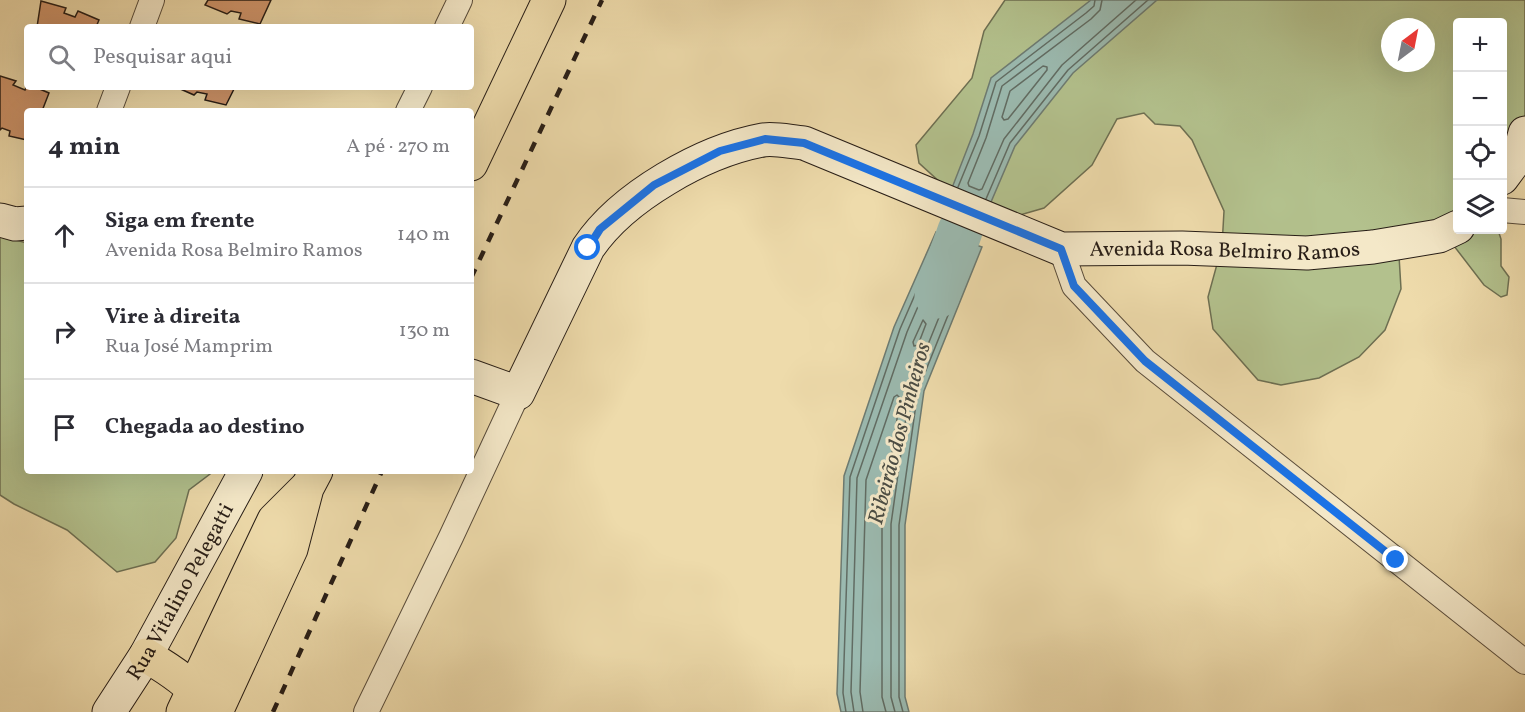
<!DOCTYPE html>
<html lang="pt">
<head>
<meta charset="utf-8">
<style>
  :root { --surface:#fff; --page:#f2f2f3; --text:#2b2b33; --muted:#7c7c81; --line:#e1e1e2 }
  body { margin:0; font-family:Vollkorn,serif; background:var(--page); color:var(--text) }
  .controls { position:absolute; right:18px; top:18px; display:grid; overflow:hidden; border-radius:6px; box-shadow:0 6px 24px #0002 }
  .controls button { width:54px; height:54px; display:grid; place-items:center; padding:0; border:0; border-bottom:2px solid var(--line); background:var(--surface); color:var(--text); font:30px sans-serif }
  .compass { position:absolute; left:1381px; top:18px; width:54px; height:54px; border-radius:50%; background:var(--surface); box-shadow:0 6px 24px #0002; rotate:32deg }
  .stop { position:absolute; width:18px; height:18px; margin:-14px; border:4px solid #1a73e8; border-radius:50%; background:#fff }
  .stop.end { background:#1a73e8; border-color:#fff; box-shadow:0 2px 6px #0008 }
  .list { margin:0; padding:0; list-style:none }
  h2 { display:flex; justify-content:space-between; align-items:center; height:78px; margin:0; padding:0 24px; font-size:26px }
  h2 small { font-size:20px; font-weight:400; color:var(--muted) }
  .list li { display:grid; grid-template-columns:39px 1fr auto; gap:18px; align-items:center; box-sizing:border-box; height:96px; padding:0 24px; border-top:2px solid var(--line) }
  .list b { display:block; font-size:22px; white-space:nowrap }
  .list p { margin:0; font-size:20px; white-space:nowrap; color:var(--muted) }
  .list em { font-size:20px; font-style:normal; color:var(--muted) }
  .icon { flex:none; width:33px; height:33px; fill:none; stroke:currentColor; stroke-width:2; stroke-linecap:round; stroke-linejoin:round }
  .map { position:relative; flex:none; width:1525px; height:712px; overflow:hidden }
  .search { position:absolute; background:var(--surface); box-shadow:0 6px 24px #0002; left:24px; top:24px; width:450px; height:66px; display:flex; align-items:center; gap:15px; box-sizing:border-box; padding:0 21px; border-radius:6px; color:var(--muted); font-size:22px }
  .panel { position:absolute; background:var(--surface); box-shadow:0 6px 24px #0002; left:24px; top:108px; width:450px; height:366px; border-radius:6px }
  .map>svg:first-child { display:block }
  .green { fill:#b3c18d; stroke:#6d6f52; stroke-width:1.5; fill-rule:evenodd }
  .water { fill:#9bbab0; stroke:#6d7b72; stroke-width:1.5 }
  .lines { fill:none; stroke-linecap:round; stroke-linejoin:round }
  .shore { stroke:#616c63; stroke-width:1.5 }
  .river { stroke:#9bbab0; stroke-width:45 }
  .building { fill:#cf956b; stroke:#271d16; stroke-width:1.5 }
  .minor-casing { stroke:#594c3b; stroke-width:26 }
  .secondary-casing { stroke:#271d16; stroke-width:35 }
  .primary-casing { stroke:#271d16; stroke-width:35 }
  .minor { stroke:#f4e8c8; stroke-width:24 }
  .secondary { stroke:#f4e8c8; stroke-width:33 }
  .primary { stroke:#eedbab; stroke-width:33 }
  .rail { stroke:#271d16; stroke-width:4.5; stroke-dasharray:10 10; stroke-linecap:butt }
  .route { stroke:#1a73e8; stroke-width:8 }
  .labels { text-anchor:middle; stroke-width:6; stroke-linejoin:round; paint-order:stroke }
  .street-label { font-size:21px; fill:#271d16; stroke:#f4e8c8 }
  .water-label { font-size:22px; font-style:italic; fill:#4a4c44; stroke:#f4e8c8 }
</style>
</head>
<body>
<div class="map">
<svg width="1525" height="712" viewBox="0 0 1525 712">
  <rect width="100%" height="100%" fill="#eedbab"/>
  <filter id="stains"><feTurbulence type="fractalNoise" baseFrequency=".00333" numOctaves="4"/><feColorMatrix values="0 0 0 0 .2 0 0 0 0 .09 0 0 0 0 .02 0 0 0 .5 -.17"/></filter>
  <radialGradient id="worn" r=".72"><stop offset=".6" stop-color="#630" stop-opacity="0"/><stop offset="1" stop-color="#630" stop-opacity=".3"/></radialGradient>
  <!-- green -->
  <g class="green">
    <path d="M1005,0H1525V166L1503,176L1502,22H1458V230H1498L1501,239V266L1509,277L1507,295L1501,297L1484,285L1441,229L1398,239L1401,289L1385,330L1359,357L1319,378L1281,385L1258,380L1213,329L1208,297L1222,246L1224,211L1192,140L1180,126L1155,124L1144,113L1117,119L1092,165L1044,208L1020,215L941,183L919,163L916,145L972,78L984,31ZM1390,27H1426V63H1390Z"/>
    <path d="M0,236L27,243V471H214L189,490L176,538L155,562L117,572L67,530L14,504L0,495Z"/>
  </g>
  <!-- water -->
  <g class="water">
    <path d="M1091,0H1157L1073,73L1015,146L988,209L950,193L973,134L991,78Z"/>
    <path d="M936,232L982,247L924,391L905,525V697L909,712H841L837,694L844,476L894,327Z"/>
  </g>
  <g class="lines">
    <!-- shore -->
    <g class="shore">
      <path d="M1102,0L1100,10L1091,19L1002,86L986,138L968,183L969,186L979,190L982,189L1004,139L1062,65L1136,0"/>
      <path d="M1043,66L1047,67V70L1008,119L1004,120L1002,117L1010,91Z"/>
      <path d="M958,187L979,136L996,82L1086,13L1094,6L1095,0"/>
      <path d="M986,199L1010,143L1068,70L1148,0"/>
      <path d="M923,320L926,324L918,345L914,346L913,342Z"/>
      <path d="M846,712L843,693L850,477L900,329L938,242L941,240L971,250L973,253L918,390L899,525V697L903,712"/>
      <path d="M854,712L851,692L857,478L907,332L942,251L945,249L961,255L963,258L910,389L891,524V697L895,712"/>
      <path d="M863,712L860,692L866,480L894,397L897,395L900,398L882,523V697L886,712"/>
    </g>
    <!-- river -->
    <path class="river" d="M937,296L960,231"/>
  </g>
  <!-- building -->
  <g class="building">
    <path d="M208,0H271L260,24L239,19L241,13L231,11L227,14L205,5Z"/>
    <path d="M41,1L66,8L64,13L75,17L78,11L99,20L96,27H37Z"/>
    <path d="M0,76L16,81L13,85L25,90L27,85V87H35L49,93L42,111H27V140L9,136L10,131L2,128L0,130Z"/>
    <path d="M176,87H235L226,105L205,100L207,94L197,92L194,95Z"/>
  </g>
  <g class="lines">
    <!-- minor casing -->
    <g class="minor-casing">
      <g id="minor">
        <path d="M142,27L152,0"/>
        <path d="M447,27L460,0"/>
        <path d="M109,111L118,87"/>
        <path d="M408,111L420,87"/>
        <path d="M1502,210L1525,212"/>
        <path d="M1061,249L1074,286L1145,361L1525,662"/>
        <path d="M366,712L451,537L518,393"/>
      </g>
    </g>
    <!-- secondary casing -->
    <g class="secondary-casing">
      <g id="secondary">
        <path d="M1502,178L1519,155L1525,133"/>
        <path d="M0,220L15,224L27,223"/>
        <path id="s1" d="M471,376L518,393L588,248C622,197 703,151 763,140C775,138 791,142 804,143L1061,249L1182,248L1307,253L1373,247L1439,236L1458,227"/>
        <path id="s2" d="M109,712L146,655L246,471"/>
      </g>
    </g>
    <!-- primary casing -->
    <g class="primary-casing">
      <g id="primary">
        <path d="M471,164L549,0"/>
        <path d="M146,655C163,667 200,685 200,707"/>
        <path d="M183,712L274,520L305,489"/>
        <path d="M216,712L291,549L307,488L316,471"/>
      </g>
    </g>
    <!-- minor -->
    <use href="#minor" class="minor"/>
    <!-- secondary -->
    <use href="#secondary" class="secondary"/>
    <!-- primary -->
    <use href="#primary" class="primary"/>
    <!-- rail -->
    <g class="rail">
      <path d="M471,278L602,0"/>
      <path d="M273,712L382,471"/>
    </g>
  </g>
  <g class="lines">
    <!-- route -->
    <path class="route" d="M588,248L600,229L654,185L720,151L765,139L804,143L1061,249L1074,286L1145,361L1396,560"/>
  </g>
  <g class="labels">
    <!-- street labels -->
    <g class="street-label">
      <text dy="7" stroke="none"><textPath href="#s1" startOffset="904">Avenida Rosa Belmiro Ramos</textPath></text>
      <text dy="7" stroke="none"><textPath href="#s2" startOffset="140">Rua Vitalino Pelegatti</textPath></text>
    </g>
    <!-- water labels -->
    <g class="water-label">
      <text transform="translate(898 433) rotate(-75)" y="8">Ribeirão dos Pinheiros</text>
    </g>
  </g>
  <rect width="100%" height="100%" filter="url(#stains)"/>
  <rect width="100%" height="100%" fill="url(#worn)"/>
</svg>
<div class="controls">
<button>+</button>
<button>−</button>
<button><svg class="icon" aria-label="locate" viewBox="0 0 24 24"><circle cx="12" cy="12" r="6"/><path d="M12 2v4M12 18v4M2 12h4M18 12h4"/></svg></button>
<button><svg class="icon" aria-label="layers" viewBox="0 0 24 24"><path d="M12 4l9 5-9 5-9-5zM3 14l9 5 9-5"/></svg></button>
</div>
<svg class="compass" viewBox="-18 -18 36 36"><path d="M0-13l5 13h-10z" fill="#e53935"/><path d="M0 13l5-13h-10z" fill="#7c7c81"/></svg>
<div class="stop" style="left:588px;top:248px"></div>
<div class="stop end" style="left:1396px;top:560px"></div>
<div class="search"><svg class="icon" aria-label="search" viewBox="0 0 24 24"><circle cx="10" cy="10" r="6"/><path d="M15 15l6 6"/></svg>Pesquisar aqui</div>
<section class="panel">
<h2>4 min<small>A pé · 270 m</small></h2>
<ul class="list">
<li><svg class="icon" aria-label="ahead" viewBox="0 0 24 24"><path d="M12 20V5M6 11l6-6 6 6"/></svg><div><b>Siga em frente</b><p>Avenida Rosa Belmiro Ramos</p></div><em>140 m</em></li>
<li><svg class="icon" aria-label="right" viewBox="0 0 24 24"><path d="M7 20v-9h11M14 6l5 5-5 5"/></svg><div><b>Vire à direita</b><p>Rua José Mamprim</p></div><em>130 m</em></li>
<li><svg class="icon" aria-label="arrive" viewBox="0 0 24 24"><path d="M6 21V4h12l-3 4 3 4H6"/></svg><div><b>Chegada ao destino</b></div></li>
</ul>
</section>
</div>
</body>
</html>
